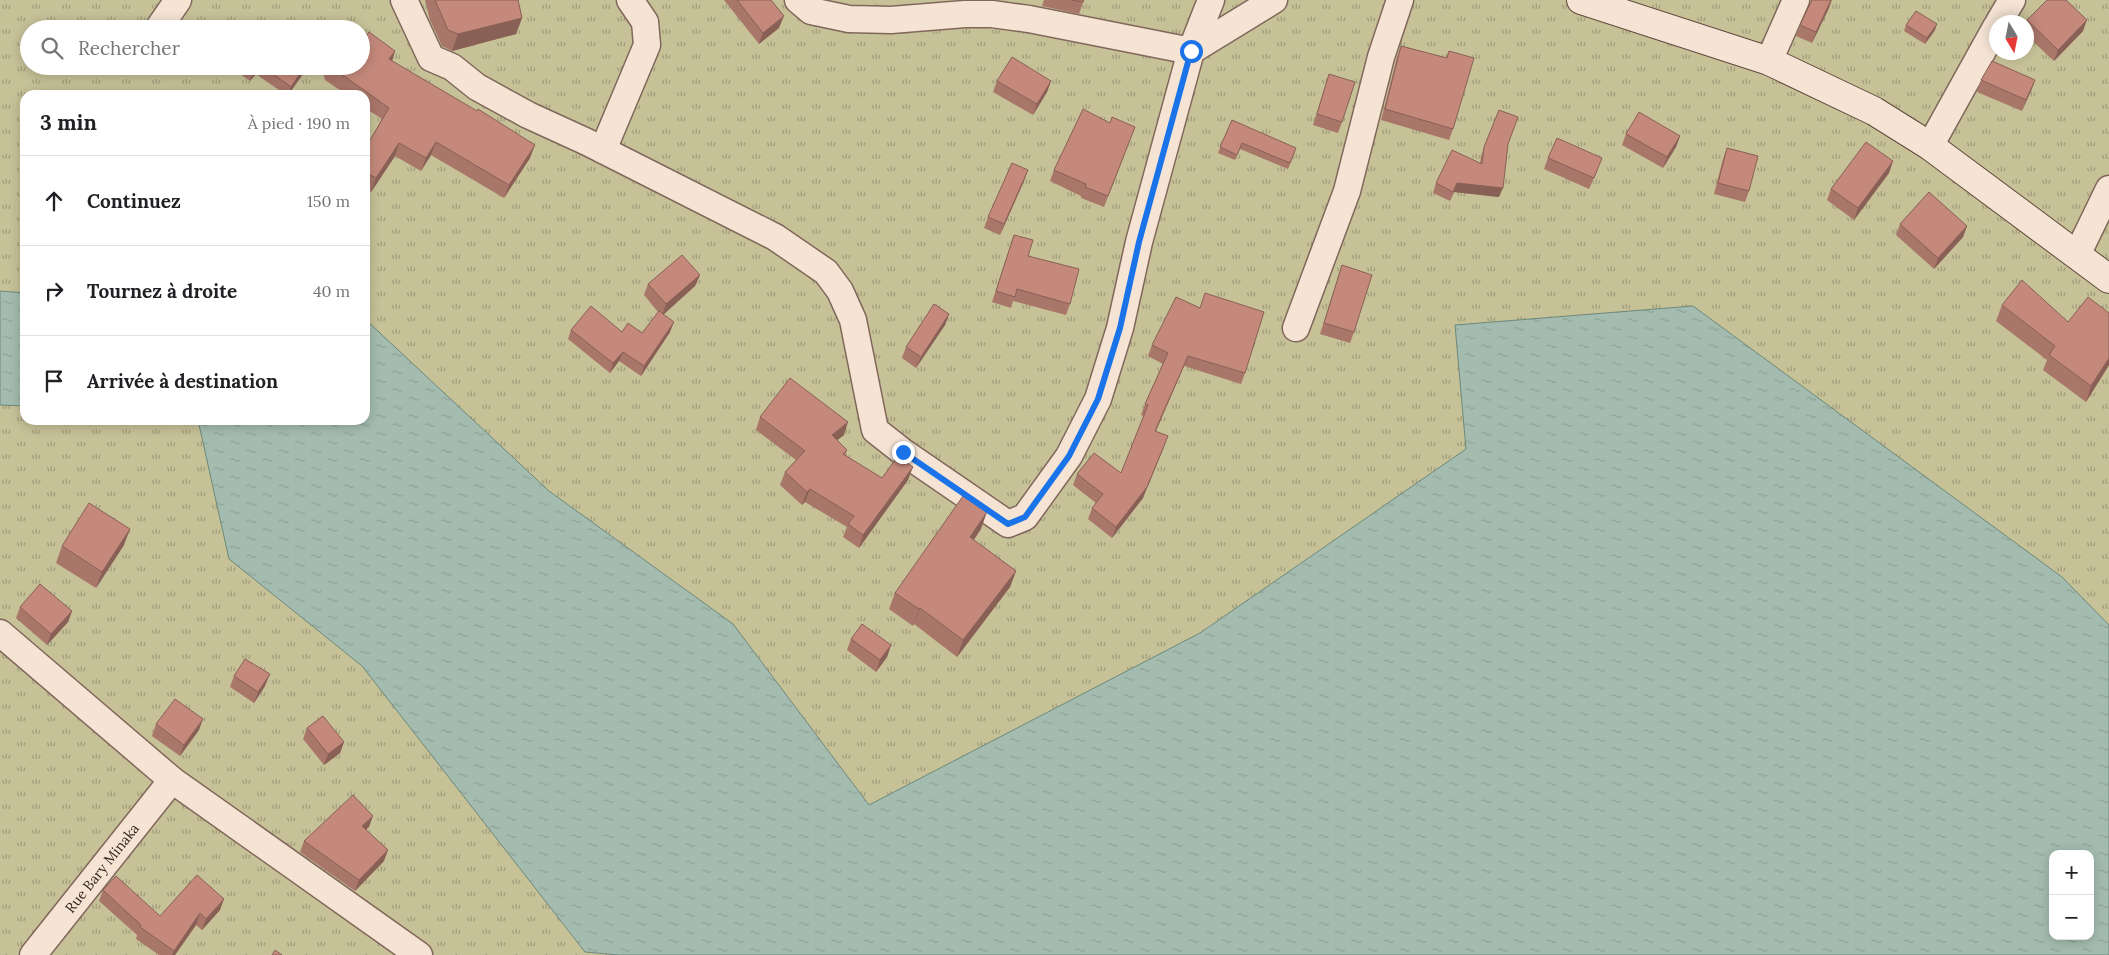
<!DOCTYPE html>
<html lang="fr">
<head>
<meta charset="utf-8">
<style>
  :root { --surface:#fff; --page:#f2f2f2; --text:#202124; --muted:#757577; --line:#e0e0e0 }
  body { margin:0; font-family:Lora,serif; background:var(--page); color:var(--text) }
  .controls { position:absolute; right:15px; bottom:15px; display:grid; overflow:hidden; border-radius:10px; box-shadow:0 2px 12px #0003 }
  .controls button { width:45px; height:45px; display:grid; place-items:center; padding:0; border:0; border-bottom:1px solid var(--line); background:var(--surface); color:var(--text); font:25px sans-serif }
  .compass { position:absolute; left:1989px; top:15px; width:45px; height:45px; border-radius:50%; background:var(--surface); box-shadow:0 2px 12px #0003; rotate:170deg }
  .stop { position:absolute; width:15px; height:15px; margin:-11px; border:4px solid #1a73e8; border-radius:50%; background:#fff }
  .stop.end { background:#1a73e8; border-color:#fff; box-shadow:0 1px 5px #0008 }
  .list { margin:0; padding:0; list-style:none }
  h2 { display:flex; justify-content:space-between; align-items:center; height:65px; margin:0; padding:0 20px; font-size:21px }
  h2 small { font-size:16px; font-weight:400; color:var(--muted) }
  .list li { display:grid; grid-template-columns:32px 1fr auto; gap:15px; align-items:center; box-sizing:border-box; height:90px; padding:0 20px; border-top:1px solid var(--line) }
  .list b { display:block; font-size:19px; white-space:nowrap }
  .list em { font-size:16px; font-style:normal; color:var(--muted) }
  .icon { flex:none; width:28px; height:28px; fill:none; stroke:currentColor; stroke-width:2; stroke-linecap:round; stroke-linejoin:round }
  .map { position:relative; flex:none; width:2109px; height:955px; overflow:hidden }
  .search { position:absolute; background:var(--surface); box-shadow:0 2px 12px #0003; left:20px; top:20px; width:350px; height:55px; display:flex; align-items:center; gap:12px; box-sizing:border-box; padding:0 18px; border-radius:28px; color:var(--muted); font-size:19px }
  .panel { position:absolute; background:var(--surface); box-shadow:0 2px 12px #0003; left:20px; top:90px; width:350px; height:335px; border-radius:15px }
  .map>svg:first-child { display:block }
  .grass { fill:url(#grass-tufts); fill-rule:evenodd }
  .water { fill:url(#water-ripples); stroke:#6c897b; fill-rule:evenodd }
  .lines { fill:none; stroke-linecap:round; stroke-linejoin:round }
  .street-casing { stroke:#81675b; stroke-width:29 }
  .secondary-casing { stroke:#63483e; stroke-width:30 }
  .street { stroke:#f5e4d4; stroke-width:26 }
  .secondary { stroke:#f5e4d4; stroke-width:28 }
  .wall { fill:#a9766a }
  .shaded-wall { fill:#896056 }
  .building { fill:#c4897b; stroke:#896056 }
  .route { stroke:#1a73e8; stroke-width:6 }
  .labels { text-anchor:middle; stroke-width:5; stroke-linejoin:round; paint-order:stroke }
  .street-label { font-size:14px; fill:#32231e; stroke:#f1e1d1 }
</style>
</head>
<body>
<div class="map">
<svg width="2109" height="955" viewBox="0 0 2109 955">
  <defs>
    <pattern id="grass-tufts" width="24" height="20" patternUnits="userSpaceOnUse" patternTransform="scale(1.25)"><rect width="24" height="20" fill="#c6c197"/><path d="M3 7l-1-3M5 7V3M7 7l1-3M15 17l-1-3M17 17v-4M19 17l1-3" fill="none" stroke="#a19c7b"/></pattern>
    <pattern id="water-ripples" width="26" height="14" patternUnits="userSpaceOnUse" patternTransform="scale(1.25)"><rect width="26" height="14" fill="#a4bcaf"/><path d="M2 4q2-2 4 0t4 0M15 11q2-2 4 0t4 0" fill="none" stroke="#8ea196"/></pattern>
  </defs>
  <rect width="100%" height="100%" fill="#e9d5c2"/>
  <!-- grass -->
  <path class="grass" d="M0,0H2109V955H0ZM1996,22H2026V52H1996ZM29,29H361V66H29ZM25,95H365V420H25ZM2053,854H2090V936H2053Z"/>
  <!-- water -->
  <g class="water">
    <path d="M0,291L25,293V406L0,405Z"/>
    <path d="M1693,306L2062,577L2109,625V955H619L585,952L362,666L229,559L198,420H365V319L549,491L733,624L869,805L1200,633L1466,449L1455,325ZM2053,854H2090V936H2053Z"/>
  </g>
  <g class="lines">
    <!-- street casing -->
    <g class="street-casing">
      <g id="street">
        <path d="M404,0L431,58L452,67L477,87L528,115L587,142L775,237L826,272L840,291L853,320L875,430L903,452L1008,524L1025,517L1069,456L1098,399L1120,328L1139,242L1191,51L1211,0"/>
        <path d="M798,0L811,11L849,19L891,20L965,14H992L1029,19L1191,51L1274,0"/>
        <path d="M1999,22L2012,0"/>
        <path d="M158,29L178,0"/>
        <path d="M1769,61L1796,0"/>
        <path d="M1930,146L1996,27"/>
        <path d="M603,150L647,45L645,22L630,0"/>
        <path d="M2077,255L2109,189"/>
        <path d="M1296,328L1347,191L1381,57L1400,0"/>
        <path d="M0,633L172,780L419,955"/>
        <path id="s1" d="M33,955L172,780"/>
      </g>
    </g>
    <!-- secondary casing -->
    <g class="secondary-casing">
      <path id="secondary" d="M1581,0L1769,61L1874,111L1930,146L2109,279"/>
    </g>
    <!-- street -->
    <use href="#street" class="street"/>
    <!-- secondary -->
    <use href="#secondary" class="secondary"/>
  </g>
  <!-- wall -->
  <g class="wall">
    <path d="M425,0H518L522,18L516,34L452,51L442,46L430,20Z"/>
    <path d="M724,0H771L779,28L759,44Z"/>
    <path d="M1044,0H1084L1079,14L1042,6Z"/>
    <path d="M1812,0H1832L1829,8L1812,43L1796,36Z"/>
    <path d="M2027,20L2083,31L2054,61L2026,35V23Z"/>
    <path d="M1906,25L1935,30L1925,44L1904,31Z"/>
    <path d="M1401,46L1446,58L1449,51L1453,129L1449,140L1381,120L1397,57Z"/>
    <path d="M395,51L392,61L530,158L504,198L431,155L421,171L395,156L371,192L365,188V146L366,147L382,119L365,108V95H347L325,80L321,66H361Z"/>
    <path d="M232,66H306L303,74L288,95H286L256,74L250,81L232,68Z"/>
    <path d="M1329,74L1342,122L1338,133L1313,125Z"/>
    <path d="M1981,80H2035L2022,111L1977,92Z"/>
    <path d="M997,81H1051L1047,92L1033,115L993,92Z"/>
    <path d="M1499,110L1508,145L1499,197L1454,192L1450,201L1433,193L1436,183L1480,163L1481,156Z"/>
    <path d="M1232,120L1294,154L1288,169L1240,149L1235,160L1218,153Z"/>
    <path d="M1110,123L1135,127L1104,207L1081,198V196L1050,181L1054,170Z"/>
    <path d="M1626,134L1680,136L1676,147L1663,168L1622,145Z"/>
    <path d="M1727,148L1749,191L1745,202L1714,194L1723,159Z"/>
    <path d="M1548,158L1598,169L1589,189L1544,169Z"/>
    <path d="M1893,161L1889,173L1854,220L1827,200L1831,189Z"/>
    <path d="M1024,181L1000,235L984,228L988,217Z"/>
    <path d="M1900,224L1967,226L1963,237L1934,269L1896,235Z"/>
    <path d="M1014,235L1028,256L1070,304L1066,315L1013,301L1011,308L992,302Z"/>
    <path d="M1342,265L1354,332L1350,343L1320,334Z"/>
    <path d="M700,275L695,286L663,314L670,332L641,376L619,361L610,373L568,339L571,330L642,333L658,312L644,295L648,284Z"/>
    <path d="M2002,305L2068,322L2109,313V365L2086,402L2043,370L2047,360L1996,321Z"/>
    <path d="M949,314L945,325L916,368L902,358L906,347Z"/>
    <path d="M1152,345L1245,373L1241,384L1184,366L1156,431L1143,498L1112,538L1088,519L1092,508L1096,503L1073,485L1077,474L1121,473L1144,416L1141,415L1145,404L1163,364L1148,356Z"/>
    <path d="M760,417L844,435L837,440L847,450L845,456L882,478L908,480L859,548L843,537L847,527L805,502L802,505L780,485L785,472L796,460L756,430Z"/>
    <path d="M981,529L974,540L1016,571L1010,587L957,657L914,624L913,626L889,609L895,593Z"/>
    <path d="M124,545L96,588L56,563L62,546Z"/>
    <path d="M20,607L72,611L68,622L47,645L16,618Z"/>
    <path d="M851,639L891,645L887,657L876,672L847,650Z"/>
    <path d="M234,676L265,686L254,703L230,687Z"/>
    <path d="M156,724L199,730L180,756L152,736Z"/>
    <path d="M307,728L344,742L340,753L324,765L303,739Z"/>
    <path d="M369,827L366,829L384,861L355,891L300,852L304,841Z"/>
    <path d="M103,890L160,916L220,910L202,930L196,925L175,955H159L136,939L137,935L99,901Z"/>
  </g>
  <!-- shaded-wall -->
  <g class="shaded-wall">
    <path d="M1831,0L1829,8L1812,43L1816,32Z"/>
    <path d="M784,16L779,28L759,44L763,33Z"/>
    <path d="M522,18L516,34L452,51L458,34Z"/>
    <path d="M2087,20L2083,31L2054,61L2058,50Z"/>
    <path d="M1937,24L1935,30L1925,44L1927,38Z"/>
    <path d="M395,51L391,64L389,59Z"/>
    <path d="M258,66H259L256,74L250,81L254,72Z"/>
    <path d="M305,66L303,74L288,95L291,87Z"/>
    <path d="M2035,80L2031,91L2022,111L2026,100Z"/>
    <path d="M1051,81L1047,92L1033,115L1037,104Z"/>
    <path d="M1680,136L1676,147L1663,168L1667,157Z"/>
    <path d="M436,142L431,155L421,171L426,158Z"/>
    <path d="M399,143L395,156L371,192L376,178Z"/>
    <path d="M535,145L530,158L504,198L509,185Z"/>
    <path d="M1893,161L1889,173L1854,220L1858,208Z"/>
    <path d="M1028,170L1024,181L1000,235L1004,224Z"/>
    <path d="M1457,183L1503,188L1499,197L1454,192L1450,201Z"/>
    <path d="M1967,226L1963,237L1934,269L1938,258Z"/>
    <path d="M700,275L695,286L662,316L666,304Z"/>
    <path d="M949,314L945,325L916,368L921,357Z"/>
    <path d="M674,322L670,332L641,376L644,366Z"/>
    <path d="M623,352L619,361L610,373L613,363Z"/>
    <path d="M1188,356L1184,366L1151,442L1155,431Z"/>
    <path d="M2109,358V365L2086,402L2091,386Z"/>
    <path d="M848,422L844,435L827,448L832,435Z"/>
    <path d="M1164,447L1143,498L1112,538L1116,527Z"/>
    <path d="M913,467L908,480L859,548L863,535Z"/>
    <path d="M810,489L805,502L802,505L807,492Z"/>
    <path d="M987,512L981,529L964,553L970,537Z"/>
    <path d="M130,529L124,545L96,588L102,572Z"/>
    <path d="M1016,571L1010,587L957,657L963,640Z"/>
    <path d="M920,608L914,624L913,626L919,609Z"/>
    <path d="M72,611L68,622L47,645L51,634Z"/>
    <path d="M891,645L887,657L876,672L880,660Z"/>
    <path d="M270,674L265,686L254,703L258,692Z"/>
    <path d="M203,719L199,730L180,756L184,745Z"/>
    <path d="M344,742L340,753L324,765L328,754Z"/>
    <path d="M373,816L369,827L358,837L362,826Z"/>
    <path d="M388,850L384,861L355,891L359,880Z"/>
    <path d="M224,899L220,910L202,930L206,919Z"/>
    <path d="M200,913L196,925L175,955H172L174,951Z"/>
  </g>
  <!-- building -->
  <g class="building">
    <path d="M435,0H518L522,18L458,34L448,30Z"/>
    <path d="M737,0H771L784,16L763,33Z"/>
    <path d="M1071,0H1084L1083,2Z"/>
    <path d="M1812,0H1831L1816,32L1800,25Z"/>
    <path d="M2047,0H2066L2087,20L2058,50L2027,20Z"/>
    <path d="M1916,11L1937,24L1927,38L1906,25Z"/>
    <path d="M263,23L271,29H258Z"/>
    <path d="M347,27L348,29H340Z"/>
    <path d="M369,32L395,51L389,59L477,111L478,109L535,145L509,185L436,142L426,158L399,143L376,178L365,172V146L366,147L389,108L330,66H361V42Z"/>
    <path d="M1401,46L1447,58L1449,51L1474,58L1453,129L1385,109Z"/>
    <path d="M1012,57L1051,81L1037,104L997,81Z"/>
    <path d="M1992,61L2035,80L2026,100L1981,80Z"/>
    <path d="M246,66H258L254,72Z"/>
    <path d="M262,66H305L291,87Z"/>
    <path d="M1329,74L1355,82L1342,122L1317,114Z"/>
    <path d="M129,92L136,95H127Z"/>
    <path d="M1083,109L1110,123L1112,117L1135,127L1108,196L1085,187L1086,184L1054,170Z"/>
    <path d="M1499,110L1518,117L1508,144L1503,188L1457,183L1453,192L1436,183L1452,150L1482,164L1484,147Z"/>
    <path d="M1639,112L1680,136L1667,157L1626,134Z"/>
    <path d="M1232,120L1296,148L1290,163L1242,143L1237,155L1220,147Z"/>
    <path d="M1557,138L1602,158L1594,178L1548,158Z"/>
    <path d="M1866,142L1893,161L1858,208L1831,189Z"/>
    <path d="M1727,148L1758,156L1749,191L1718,183Z"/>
    <path d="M1012,163L1028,170L1004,224L988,217Z"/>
    <path d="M1929,192L1967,226L1938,258L1900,224Z"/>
    <path d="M1014,235L1033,240L1028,256L1079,269L1070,304L1017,289L1015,297L996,291Z"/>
    <path d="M682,255L700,275L666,304L648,284Z"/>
    <path d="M1342,265L1372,275L1354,332L1324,323Z"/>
    <path d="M2022,280L2068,322L2088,297L2109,313V358L2091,386L2049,355L2055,346L2002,305Z"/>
    <path d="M1205,293L1264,312L1245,373L1188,356L1155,431L1168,436L1147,487L1116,527L1092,508L1103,494L1077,474L1094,453L1121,473L1148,405L1145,404L1168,353L1152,345L1176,297L1200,308Z"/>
    <path d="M934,304L949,314L921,357L906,347Z"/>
    <path d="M591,306L622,332L628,323L642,333L659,311L674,322L644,366L623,352L613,363L571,330Z"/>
    <path d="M790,378L848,422L832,435L847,450L843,454L882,478L898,456L913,467L863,535L848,524L854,516L810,489L807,492L785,472L805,451L760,417Z"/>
    <path d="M963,496L987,512L970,537L1016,571L963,640L920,608L919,609L895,593Z"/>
    <path d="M89,503L130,529L102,572L62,546Z"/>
    <path d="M40,584L72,611L51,634L20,607Z"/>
    <path d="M862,624L891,645L880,660L851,639Z"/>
    <path d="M245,659L270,674L258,692L234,676Z"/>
    <path d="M175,699L203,719L184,745L156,724Z"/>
    <path d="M323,716L344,742L328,754L307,728Z"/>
    <path d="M353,795L373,816L362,826L388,850L359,880L304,841Z"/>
    <path d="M197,875L224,899L206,919L200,913L174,951L140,927L141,925L103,890L116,876L160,916Z"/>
    <path d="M275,950L282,955H272Z"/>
  </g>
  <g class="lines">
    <!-- route -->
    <path class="route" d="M903,452L1008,524L1025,517L1069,456L1098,399L1120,328L1139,242L1191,51"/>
  </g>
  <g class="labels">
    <!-- street labels -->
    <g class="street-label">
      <text dy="5" stroke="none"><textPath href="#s1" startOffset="111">Rue Bary Minaka</textPath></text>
    </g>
  </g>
</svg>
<div class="controls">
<button>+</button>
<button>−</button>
</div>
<svg class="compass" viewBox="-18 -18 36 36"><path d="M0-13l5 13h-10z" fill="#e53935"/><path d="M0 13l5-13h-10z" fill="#757577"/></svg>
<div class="stop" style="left:1191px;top:51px"></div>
<div class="stop end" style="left:903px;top:452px"></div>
<div class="search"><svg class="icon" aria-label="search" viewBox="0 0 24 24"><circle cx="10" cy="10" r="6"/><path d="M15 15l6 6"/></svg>Rechercher</div>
<section class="panel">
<h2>3 min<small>À pied · 190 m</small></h2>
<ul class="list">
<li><svg class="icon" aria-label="ahead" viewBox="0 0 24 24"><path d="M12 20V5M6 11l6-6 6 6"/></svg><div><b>Continuez</b></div><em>150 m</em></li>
<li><svg class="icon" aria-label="right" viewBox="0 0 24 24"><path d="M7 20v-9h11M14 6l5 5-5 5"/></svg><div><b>Tournez à droite</b></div><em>40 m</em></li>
<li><svg class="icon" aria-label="arrive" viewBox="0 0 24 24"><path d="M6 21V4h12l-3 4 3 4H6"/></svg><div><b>Arrivée à destination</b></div></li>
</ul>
</section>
</div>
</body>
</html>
